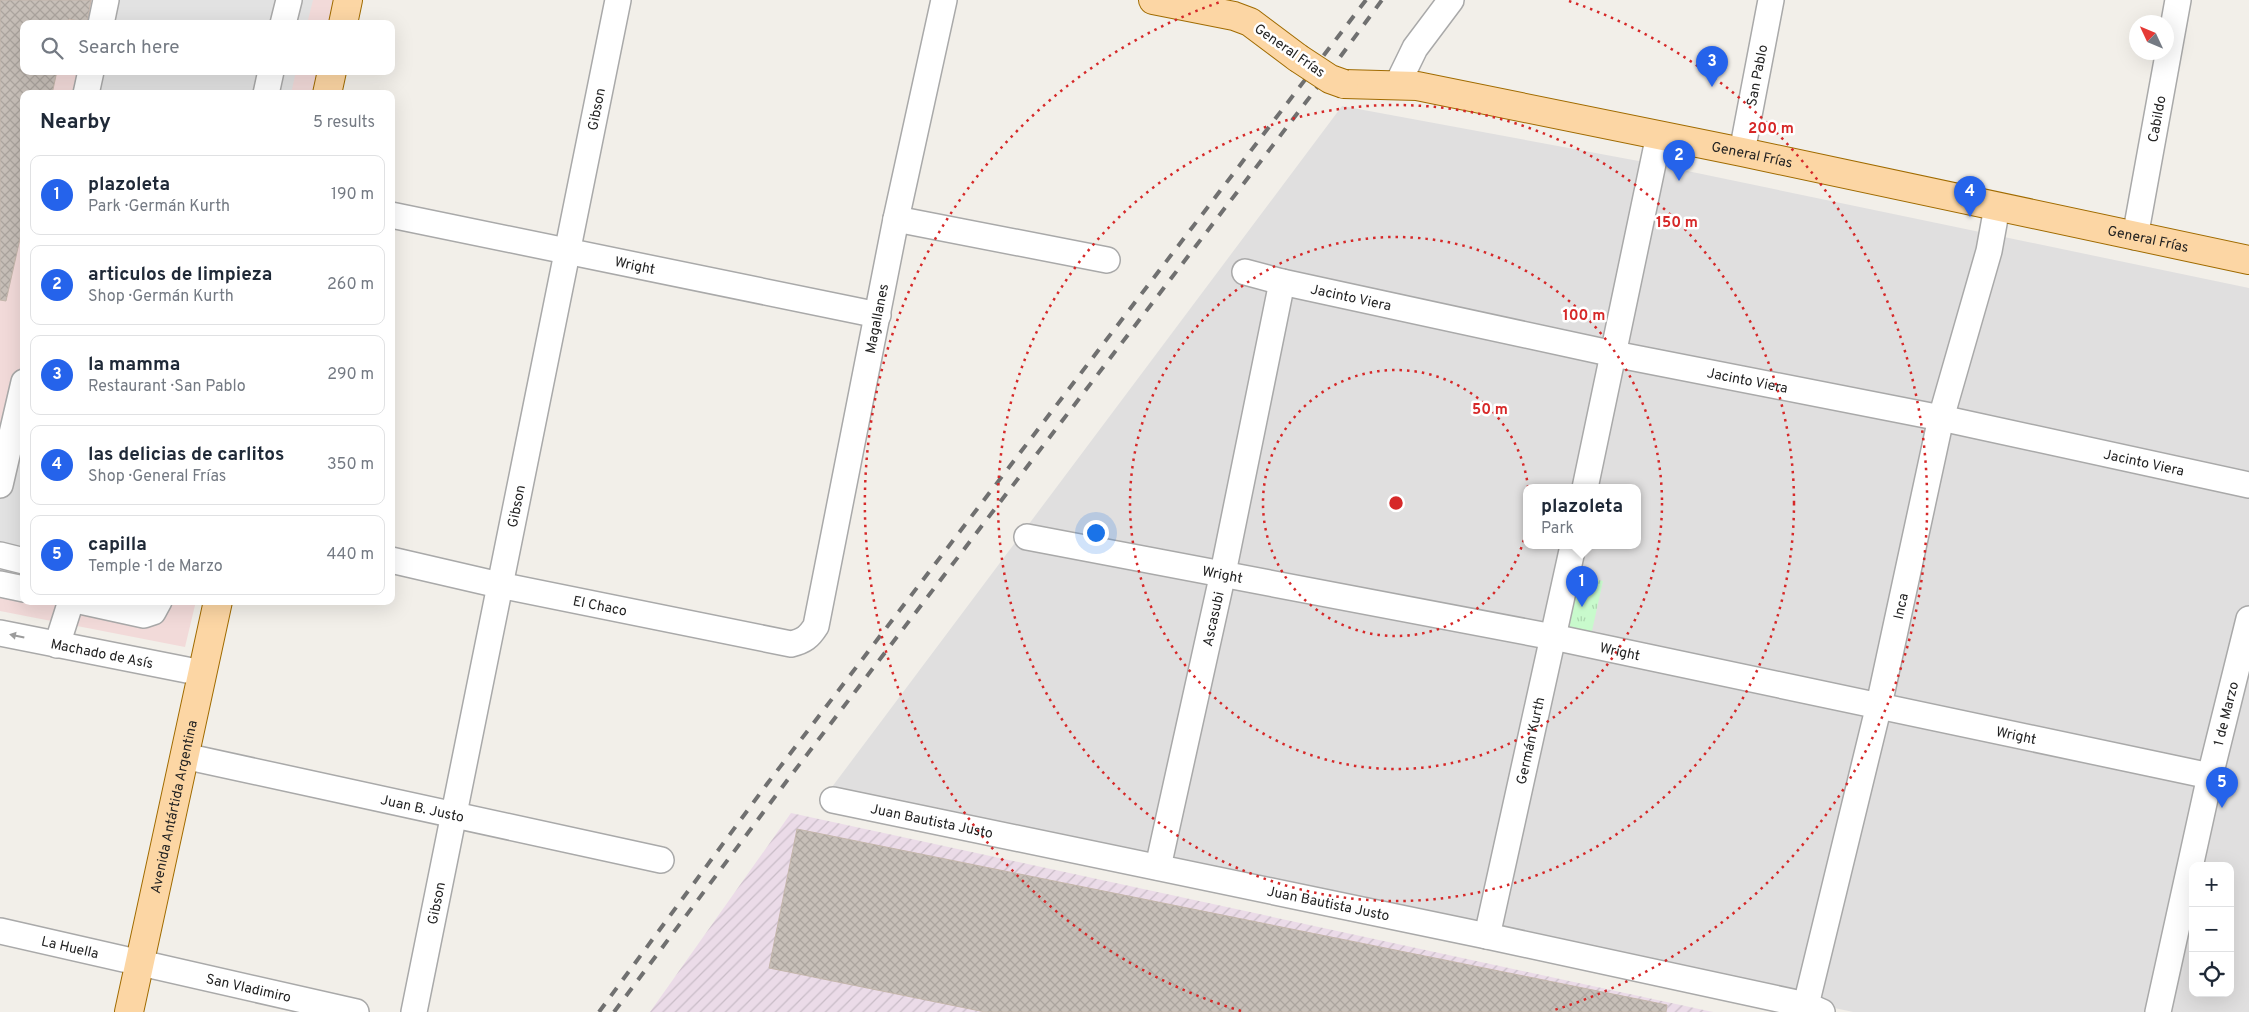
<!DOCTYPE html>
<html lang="en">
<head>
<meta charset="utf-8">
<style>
  :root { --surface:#fff; --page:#f2f2f3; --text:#1f2937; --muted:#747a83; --line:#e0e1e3; --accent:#2563eb }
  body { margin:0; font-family:Overpass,sans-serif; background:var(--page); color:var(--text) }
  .controls { position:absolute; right:15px; bottom:15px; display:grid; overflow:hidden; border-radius:10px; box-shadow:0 5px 20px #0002 }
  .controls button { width:45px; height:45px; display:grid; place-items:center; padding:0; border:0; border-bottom:1px solid var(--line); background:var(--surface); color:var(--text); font:25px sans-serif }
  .compass { position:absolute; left:2129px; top:15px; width:45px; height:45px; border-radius:50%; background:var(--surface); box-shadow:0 5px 20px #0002; rotate:314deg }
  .you { position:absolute; left:1095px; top:532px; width:18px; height:18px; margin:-12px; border:4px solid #fff; border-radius:50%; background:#1a73e8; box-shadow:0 0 0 8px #1a73e833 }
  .badge { display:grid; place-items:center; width:32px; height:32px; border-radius:50%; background:var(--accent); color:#fff; font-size:16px; font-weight:700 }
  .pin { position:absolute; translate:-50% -41px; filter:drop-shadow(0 1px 2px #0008) }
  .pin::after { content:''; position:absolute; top:26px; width:18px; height:15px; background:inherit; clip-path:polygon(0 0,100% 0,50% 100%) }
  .popup { position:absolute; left:1523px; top:484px; width:118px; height:65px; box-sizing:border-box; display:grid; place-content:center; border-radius:10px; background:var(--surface); filter:drop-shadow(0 1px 4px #0005); font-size:16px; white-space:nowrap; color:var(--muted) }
  .popup b { font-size:19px; color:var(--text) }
  .popup::after { content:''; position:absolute; left:50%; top:100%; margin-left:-10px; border:10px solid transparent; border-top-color:var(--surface) }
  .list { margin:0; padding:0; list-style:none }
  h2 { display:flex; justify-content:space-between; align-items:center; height:65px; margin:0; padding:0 20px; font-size:21px }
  h2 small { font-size:16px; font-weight:400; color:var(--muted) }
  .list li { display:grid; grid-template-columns:32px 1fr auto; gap:15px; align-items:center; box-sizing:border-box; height:80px; margin:0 10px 10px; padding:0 10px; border:1px solid var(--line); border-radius:10px }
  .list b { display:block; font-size:19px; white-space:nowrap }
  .list p { margin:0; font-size:16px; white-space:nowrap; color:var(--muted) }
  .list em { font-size:16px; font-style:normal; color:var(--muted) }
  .icon { flex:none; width:28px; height:28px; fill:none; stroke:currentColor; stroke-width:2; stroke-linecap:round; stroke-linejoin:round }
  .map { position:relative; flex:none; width:2249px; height:1012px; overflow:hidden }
  .search { position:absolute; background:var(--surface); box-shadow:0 5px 20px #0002; left:20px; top:20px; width:375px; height:55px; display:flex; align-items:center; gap:12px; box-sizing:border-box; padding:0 18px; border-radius:10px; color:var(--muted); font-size:19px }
  .panel { position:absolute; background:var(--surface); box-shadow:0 5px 20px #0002; left:20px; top:90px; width:375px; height:515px; border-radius:10px }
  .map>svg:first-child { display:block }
  .residential { fill:#e0dfdf; fill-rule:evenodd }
  .commercial { fill:#f2dad9 }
  .industrial { fill:url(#industrial-furrows) }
  .park { fill:url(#park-tufts) }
  .parking { fill:#e2e2e2 }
  .building { fill:url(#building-cross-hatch); stroke:#c4b6ab }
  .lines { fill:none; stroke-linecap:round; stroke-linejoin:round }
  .minor-casing { stroke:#a9a9a9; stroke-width:28 }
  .major-casing { stroke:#a06b00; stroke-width:30 }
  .minor { stroke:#fff; stroke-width:25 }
  .major { stroke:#fcd6a4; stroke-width:28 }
  .rail { stroke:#707070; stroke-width:4; stroke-dasharray:10 10; stroke-linecap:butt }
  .major-bridge-casing { stroke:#a06b00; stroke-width:30; stroke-linecap:butt }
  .major-bridge { stroke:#fcd6a4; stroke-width:28 }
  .oneway { fill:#9c9c9c }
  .ring { fill:none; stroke:#d62828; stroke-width:2.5; stroke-dasharray:2.5 5 }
  .labels { text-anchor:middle; stroke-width:5; stroke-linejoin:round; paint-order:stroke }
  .street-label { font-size:14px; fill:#222; stroke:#fff }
  .centre { fill:#d62828; stroke:#fff; stroke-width:2.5 }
  .ring-label { font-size:15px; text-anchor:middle; font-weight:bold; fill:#d62828; stroke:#fff; stroke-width:5; stroke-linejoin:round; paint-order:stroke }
</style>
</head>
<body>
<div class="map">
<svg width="2249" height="1012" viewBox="0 0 2249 1012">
  <defs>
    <pattern id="industrial-furrows" width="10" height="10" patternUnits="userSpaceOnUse" patternTransform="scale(1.25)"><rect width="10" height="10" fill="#ebdbe8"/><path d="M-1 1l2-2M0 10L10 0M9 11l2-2" fill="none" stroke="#c9bcc7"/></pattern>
    <pattern id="park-tufts" width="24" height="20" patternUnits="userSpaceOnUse" patternTransform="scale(1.25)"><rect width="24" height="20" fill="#c8facc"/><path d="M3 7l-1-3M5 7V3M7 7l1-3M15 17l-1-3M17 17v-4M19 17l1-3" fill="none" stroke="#acd6af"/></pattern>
    <pattern id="building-cross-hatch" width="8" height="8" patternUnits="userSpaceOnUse" patternTransform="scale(1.25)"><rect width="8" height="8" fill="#c7bfb8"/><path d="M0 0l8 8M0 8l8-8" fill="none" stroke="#aba49e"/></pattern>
  </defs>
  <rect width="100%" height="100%" fill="#f2efe9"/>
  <!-- residential -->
  <path class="residential" d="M1342,106L1644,162L2249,288V1012H1853L829,791ZM1527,488H1637V546H1527ZM2193,866H2230V993H2193Z"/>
  <!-- commercial -->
  <path class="commercial" d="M0,0H336L331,24H24V71H320L314,94H24V601H196L185,647L0,611Z"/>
  <!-- industrial -->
  <path class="industrial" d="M791,813L1713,1012H650Z"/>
  <!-- park -->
  <path class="park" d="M1574,574L1603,581L1590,640L1561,634Z"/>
  <!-- parking -->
  <g class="parking">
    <path d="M112,0H313L307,24H107Z"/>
    <path d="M96,71H296L291,94H91Z"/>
    <path d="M24,386V576L0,571V491Z"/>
  </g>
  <!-- building -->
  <g class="building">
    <path d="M0,0H91L87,23L69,19L68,24H24V71H57L52,94H24V221L6,301L0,300Z"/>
    <path d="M797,829L1667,1005L1666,1012H985L769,968Z"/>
  </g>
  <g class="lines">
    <!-- minor casing -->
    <g class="minor-casing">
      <g id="minor">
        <path d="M101,24L106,0"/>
        <path d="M283,24L289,0"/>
        <path d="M1397,85L1415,48L1451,0"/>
        <path d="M86,94L91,71"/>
        <path d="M266,94L271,71"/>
        <path id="s1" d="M1742,152L1771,0"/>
        <path id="s2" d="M391,215L878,315"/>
        <path d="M896,219L1107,260"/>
        <path id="s3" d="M2135,237L2178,0"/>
        <path id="s4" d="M1245,272L1282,282L1614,354L1941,418L2249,485"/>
        <path d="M0,485L24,382"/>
        <path d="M1585,488L1659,135"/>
        <path id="s5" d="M1027,537L1553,637L2210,776"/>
        <path d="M0,555L24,561"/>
        <path id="s6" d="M391,560L499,585L791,644C804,641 809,637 816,626L896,219L944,0"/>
        <path d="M0,584L24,589"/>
        <path d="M80,601L144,615L153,612L159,601"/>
        <path id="s7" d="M0,633L202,673"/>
        <path d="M57,645L71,601"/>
        <path id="s8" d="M184,756L661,860"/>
        <path id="s9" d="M833,800L1487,936L1806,1005L1822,1012"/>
        <path id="s10" d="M1158,867L1223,573L1282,282"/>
        <path id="s11" d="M0,931L356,1012"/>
        <path id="s12" d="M1487,936L1573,546"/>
        <path id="s13" d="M1806,1005L1879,705L1941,418L1989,251L1997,207"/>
        <path id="s14" d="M414,1012L618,0"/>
        <path id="s15" d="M2158,1012L2210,776L2249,619"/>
      </g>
    </g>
    <!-- major casing -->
    <g class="major-casing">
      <g id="major">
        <path d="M1153,0L1234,16L1250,22L1298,58"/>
        <path d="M343,24L348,0"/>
        <path id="s16" d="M1344,84L1417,86L1742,152L2249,260"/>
        <path d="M327,94L332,71"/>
        <path id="s17" d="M129,1012L218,601"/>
      </g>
    </g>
    <!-- minor -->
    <use href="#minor" class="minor"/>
    <!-- major -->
    <use href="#major" class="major"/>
    <!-- rail -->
    <g class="rail">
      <path d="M599,1012L767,784L1366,0"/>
      <path d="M614,1012L786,782L1332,68L1382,0"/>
    </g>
    <!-- major-bridge casing -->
    <g class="major-bridge-casing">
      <path id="major-bridge" d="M1298,58L1330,79L1344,84"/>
    </g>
    <!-- major-bridge -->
    <use href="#major-bridge" class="major-bridge"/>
  </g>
  <!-- one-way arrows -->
  <defs><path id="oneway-solid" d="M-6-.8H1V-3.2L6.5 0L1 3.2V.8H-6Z" transform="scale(1.25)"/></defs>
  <use class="oneway" href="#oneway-solid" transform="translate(17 636) rotate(-168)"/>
  <!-- distance rings -->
  <g class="ring">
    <circle cx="1396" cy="503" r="133"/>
    <circle cx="1396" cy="503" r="266"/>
    <circle cx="1396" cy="503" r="398"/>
    <path d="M1241 1011A531 531 0 0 1 1223 1M1569 1A531 531 0 0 1 1551 1011"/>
  </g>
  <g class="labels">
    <!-- street labels -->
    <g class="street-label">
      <text transform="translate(1290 50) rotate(35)" y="5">General Frías</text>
      <text dy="5" stroke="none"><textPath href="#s1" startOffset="78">San Pablo</textPath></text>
      <text dy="5" stroke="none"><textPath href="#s14" startOffset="921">Gibson</textPath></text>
      <text dy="5" stroke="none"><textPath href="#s3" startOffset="120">Cabildo</textPath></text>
      <text dy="5" stroke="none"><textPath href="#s16" startOffset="415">General Frías</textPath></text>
      <text dy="5" stroke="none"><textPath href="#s16" startOffset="820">General Frías</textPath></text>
      <text dy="5" stroke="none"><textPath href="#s2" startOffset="249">Wright</textPath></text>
      <text dy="5" stroke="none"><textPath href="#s4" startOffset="109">Jacinto Viera</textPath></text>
      <text dy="5" stroke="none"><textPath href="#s6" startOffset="754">Magallanes</textPath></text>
      <text dy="5" stroke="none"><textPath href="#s4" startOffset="514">Jacinto Viera</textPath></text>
      <text dy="5" stroke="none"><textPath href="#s4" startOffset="919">Jacinto Viera</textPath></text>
      <text dy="5" stroke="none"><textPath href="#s14" startOffset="516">Gibson</textPath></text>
      <text dy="5" stroke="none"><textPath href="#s5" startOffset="199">Wright</textPath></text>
      <text dy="5" stroke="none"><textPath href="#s6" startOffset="214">El Chaco</textPath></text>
      <text dy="5" stroke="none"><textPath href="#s13" startOffset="410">Inca</textPath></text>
      <text dy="5" stroke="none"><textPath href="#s10" startOffset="254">Ascasubi</textPath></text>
      <text dy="5" stroke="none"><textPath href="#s5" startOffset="604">Wright</textPath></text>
      <text dy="5" stroke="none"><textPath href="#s7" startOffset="104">Machado de Asís</textPath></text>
      <text dy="5" stroke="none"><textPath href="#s15" startOffset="306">1 de Marzo</textPath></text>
      <text dy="5" stroke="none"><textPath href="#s5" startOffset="1009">Wright</textPath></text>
      <text dy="5" stroke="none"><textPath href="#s12" startOffset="200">Germán Kurth</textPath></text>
      <text dy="5" stroke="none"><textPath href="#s17" startOffset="210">Avenida Antártida Argentina</textPath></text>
      <text dy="5" stroke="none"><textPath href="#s8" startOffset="244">Juan B. Justo</textPath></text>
      <text dy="5" stroke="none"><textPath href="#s9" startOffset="101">Juan Bautista Justo</textPath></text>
      <text dy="5" stroke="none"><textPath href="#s14" startOffset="111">Gibson</textPath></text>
      <text dy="5" stroke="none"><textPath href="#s9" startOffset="506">Juan Bautista Justo</textPath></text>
      <text dy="5" stroke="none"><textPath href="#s11" startOffset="72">La Huella</textPath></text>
      <text dy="5" stroke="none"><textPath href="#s11" startOffset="255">San Vladimiro</textPath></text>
    </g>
  </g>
  <circle cx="1396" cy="503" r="8" class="centre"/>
  <g class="ring-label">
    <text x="1771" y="133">200 m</text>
    <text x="1677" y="227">150 m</text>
    <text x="1584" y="320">100 m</text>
    <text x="1490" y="414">50 m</text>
  </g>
</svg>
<div class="controls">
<button>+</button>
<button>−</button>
<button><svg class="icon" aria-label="locate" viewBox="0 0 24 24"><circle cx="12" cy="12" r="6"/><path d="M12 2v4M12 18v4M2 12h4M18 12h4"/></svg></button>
</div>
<svg class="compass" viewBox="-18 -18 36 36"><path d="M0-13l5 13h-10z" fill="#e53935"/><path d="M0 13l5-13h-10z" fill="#747a83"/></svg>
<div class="you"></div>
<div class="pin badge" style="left:1582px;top:607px">1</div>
<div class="popup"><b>plazoleta</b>Park</div>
<div class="pin badge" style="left:1679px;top:181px">2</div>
<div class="pin badge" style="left:1712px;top:87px">3</div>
<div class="pin badge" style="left:1970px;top:217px">4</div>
<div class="pin badge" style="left:2222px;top:808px">5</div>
<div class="search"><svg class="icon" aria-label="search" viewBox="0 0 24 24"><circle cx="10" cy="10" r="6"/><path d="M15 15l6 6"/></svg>Search here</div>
<section class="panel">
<h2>Nearby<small>5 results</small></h2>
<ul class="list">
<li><span class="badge">1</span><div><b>plazoleta</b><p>Park · Germán Kurth</p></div><em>190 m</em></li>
<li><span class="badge">2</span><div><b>articulos de limpieza</b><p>Shop · Germán Kurth</p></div><em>260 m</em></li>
<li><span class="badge">3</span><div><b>la mamma</b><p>Restaurant · San Pablo</p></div><em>290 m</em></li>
<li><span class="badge">4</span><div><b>las delicias de carlitos</b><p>Shop · General Frías</p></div><em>350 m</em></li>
<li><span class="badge">5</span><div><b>capilla</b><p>Temple · 1 de Marzo</p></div><em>440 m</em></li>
</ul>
</section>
</div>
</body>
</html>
